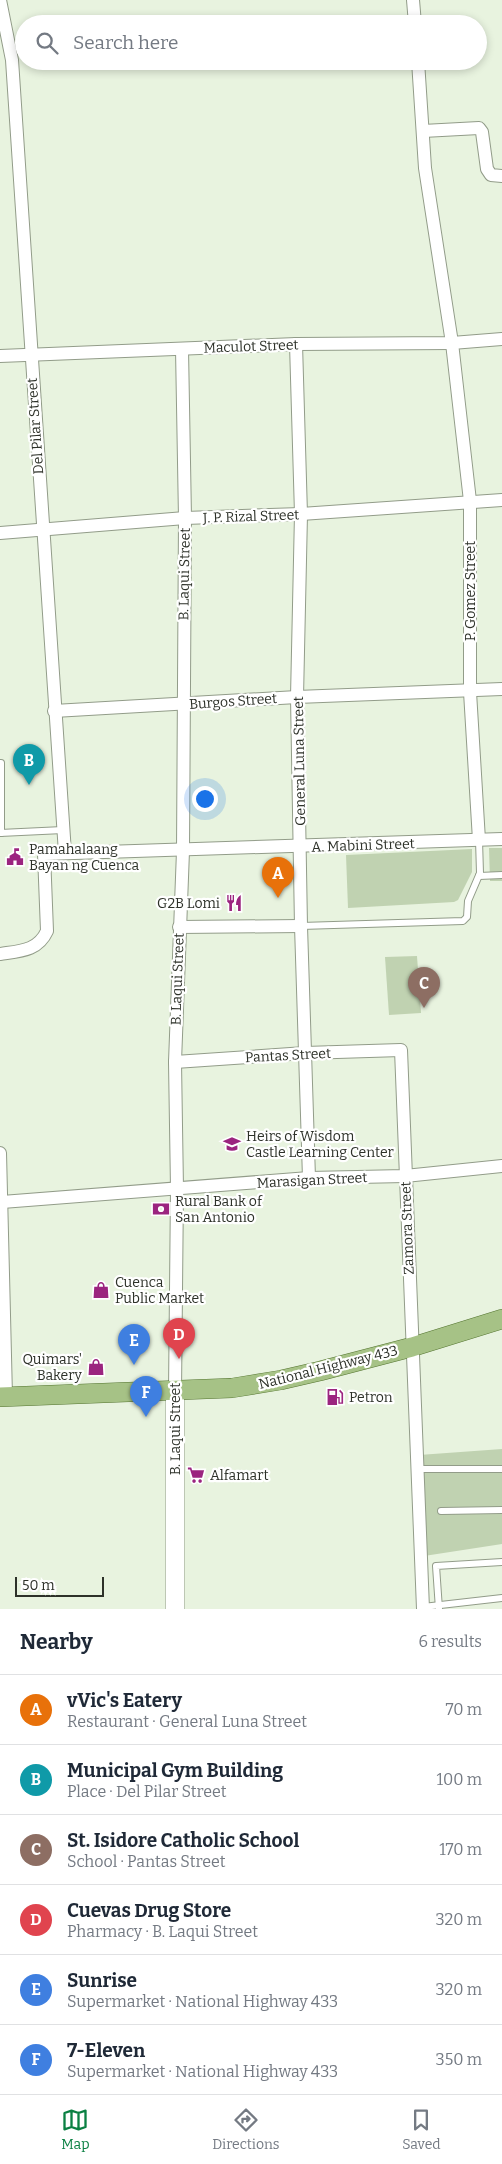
<!DOCTYPE html>
<html lang="en">
<head>
<meta charset="utf-8">
<style>
  :root { --surface:#fff; --page:#f6f6f7; --text:#1f2937; --muted:#747a83; --line:#e0e1e3; --accent:#0b8043 }
  body { margin:0; font-family:Bitter,serif; background:var(--page); color:var(--text) }
  .scale { position:absolute; left:15px; bottom:12px; width:89px; box-sizing:border-box; padding-left:5px; border:2px solid #2d3129; border-top:0; font-size:14px; line-height:18px; white-space:nowrap; color:#2d3129; -webkit-text-stroke:4px #fff; paint-order:stroke }
  .you { position:absolute; left:204px; top:798px; width:18px; height:18px; margin:-12px; border:4px solid #fff; border-radius:50%; background:#1a73e8; box-shadow:0 0 0 8px #1a73e833 }
  .badge { display:grid; place-items:center; width:32px; height:32px; border-radius:50%; background:var(--accent); color:#fff; font-size:16px; font-weight:700 }
  .pin { position:absolute; translate:-50% -41px; filter:drop-shadow(0 1px 2px #0008) }
  .pin::after { content:''; position:absolute; top:26px; width:18px; height:15px; background:inherit; clip-path:polygon(0 0,100% 0,50% 100%) }
  .list { margin:0; padding:0; list-style:none }
  h2 { display:flex; justify-content:space-between; align-items:center; height:65px; margin:0; padding:0 20px; font-size:21px }
  h2 small { font-size:16px; font-weight:400; color:var(--muted) }
  .list li { display:grid; grid-template-columns:32px 1fr auto; gap:15px; align-items:center; box-sizing:border-box; height:70px; padding:0 20px; border-top:1px solid var(--line) }
  .list b { display:block; font-size:19px; white-space:nowrap }
  .list p { margin:0; font-size:16px; white-space:nowrap; color:var(--muted) }
  .list em { font-size:16px; font-style:normal; color:var(--muted) }
  .icon { flex:none; width:28px; height:28px; fill:none; stroke:currentColor; stroke-width:2; stroke-linecap:round; stroke-linejoin:round }
  .map { position:relative; flex:none; width:502px; height:1609px; overflow:hidden }
  .search { position:absolute; background:var(--surface); box-shadow:0 2px 8px #0003; left:15px; right:15px; top:15px; height:55px; display:flex; align-items:center; gap:12px; box-sizing:border-box; padding:0 18px; border-radius:28px; color:var(--muted); font-size:19px }
  .sheet { height:485px; background:var(--surface) }
  nav { display:flex; justify-content:space-around; align-items:center; box-sizing:border-box; height:70px; border-top:1px solid var(--line); background:var(--surface); font-size:14px; color:var(--muted) }
  nav a { display:grid; justify-items:center; gap:2px }
  nav .on { color:var(--accent) }
  .map>svg:first-child { display:block }
  .green { fill:#c0d2b1 }
  .lines { fill:none; stroke-linecap:round; stroke-linejoin:round }
  .lane-casing { stroke:#929c89; stroke-width:8 }
  .street-casing { stroke:#929c89; stroke-width:14 }
  .secondary-casing { stroke:#929c89; stroke-width:19 }
  .primary-casing { stroke:#557531; stroke-width:20 }
  .lane { stroke:#fff; stroke-width:6 }
  .street { stroke:#fff; stroke-width:12 }
  .secondary { stroke:#fff; stroke-width:18 }
  .primary { stroke:#a6c286; stroke-width:19 }
  .labels { text-anchor:middle; stroke-width:4.5; stroke-linejoin:round; paint-order:stroke }
  .street-label { font-size:14px; fill:#2d3129; stroke:#fff }
  .poi-label { font-size:14px; fill:#2d3129; stroke:#fff; text-anchor:start }
</style>
</head>
<body>
<div class="map">
<svg width="502" height="1609" viewBox="0 0 502 1609">
  <rect width="100%" height="100%" fill="#e8f3df"/>
  <!-- green -->
  <g class="green">
    <path d="M489,848H502V881H490Z"/>
    <path d="M472,849V872L458,900L454,902L348,908L346,855Z"/>
    <path d="M417,956L421,1013L389,1015L385,957Z"/>
    <path d="M502,1449V1544L424,1556L419,1455Z"/>
  </g>
  <g class="lines">
    <!-- lane casing -->
    <g class="lane-casing">
      <g id="lane">
        <path d="M1,763V833"/>
        <path d="M0,833L63,830"/>
        <path d="M479,876L502,875"/>
        <path d="M301,926L463,921L467,917L468,901L480,873L479,840"/>
        <path d="M417,1469H502"/>
        <path d="M441,1511L502,1510"/>
        <path d="M423,1607L502,1598"/>
        <path d="M439,1609L436,1566L502,1562"/>
      </g>
    </g>
    <!-- street casing -->
    <g class="street-casing">
      <g id="street">
        <path d="M0,0L12,60L65,853"/>
        <path d="M413,0L415,24"/>
        <path d="M418,61L425,168L452,343L470,501V692L479,840"/>
        <path d="M423,131L479,128L482,132L487,169L491,175L502,176"/>
        <path d="M296,344L301,514L297,697L301,926L309,1178"/>
        <path d="M0,356L296,344L452,343L502,339"/>
        <path d="M0,533L185,518L301,514L502,500"/>
        <path d="M54,711L297,697L502,689"/>
        <path d="M179,927L301,926"/>
        <path d="M0,954C20,951 38,951 47,931L44,854L502,839"/>
        <path d="M175,1062L305,1053L401,1050L423,1609"/>
        <path d="M0,1153L6,1396"/>
        <path d="M2,1202L309,1178L405,1176L502,1166"/>
        <path d="M175,1392L177,1189L175,1062L183,851L185,518L182,349"/>
      </g>
    </g>
    <!-- secondary casing -->
    <g class="secondary-casing">
      <path id="secondary" d="M175,1609V1392"/>
    </g>
    <!-- primary casing -->
    <g class="primary-casing">
      <path id="primary" d="M0,1397L232,1388L281,1380L320,1371L412,1347L502,1319"/>
    </g>
    <!-- lane -->
    <use href="#lane" class="lane"/>
    <!-- street -->
    <use href="#street" class="street"/>
    <!-- secondary -->
    <use href="#secondary" class="secondary"/>
    <!-- primary -->
    <use href="#primary" class="primary"/>
  </g>
  <!-- icons -->
  <defs>
    <g id="civic-bare" transform="scale(1.35)"><path d="M-.6-6.5H3V-4.5H.6V-3L4-1V1h2V6H-6V1h2V-1L-.6-3ZM-1.2 2.5V6h2.4V2.5Z" fill="#9b247f" stroke="#fff" stroke-width="2.5" paint-order="stroke"/></g>
    <g id="restaurant-bare" transform="scale(1.35)"><path d="M-5-6h1v4h1v-4h1v4h1v-4h1v5L-1.5 .5V6h-2V.5L-5-1ZM5-6V6H3V1.5H1.5Q1.5-4 5-6Z" fill="#9b247f" stroke="#fff" stroke-width="2.5" paint-order="stroke"/></g>
    <g id="school-bare" transform="scale(1.35)"><path d="M0-5L7-2L0 1L-7-2ZM-4 1L0 2.5L4 1V4Q0 6-4 4Z" fill="#9b247f" stroke="#fff" stroke-width="2.5" paint-order="stroke"/></g>
    <g id="bank-bare" transform="scale(1.35)"><path d="M-6-4H6V4H-6ZM0-2.3a2.3 2.3 0 1 0 0 4.6a2.3 2.3 0 1 0 0-4.6Z" fill="#9b247f" stroke="#fff" stroke-width="2.5" paint-order="stroke"/></g>
    <g id="shop-bare" transform="scale(1.35)"><path d="M-5-2.5h2.3a2.7 3.5 0 0 1 5.4 0H5L5.5 6h-11ZM-1.5-2.5h3a1.5 2.3 0 0 0-3 0Z" fill="#9b247f" stroke="#fff" stroke-width="2.5" paint-order="stroke"/></g>
    <g id="fuel-bare" transform="scale(1.35)"><path d="M-5.5-6h7V0h2V4h1.3V-2.5L3-4.5l.8-.8L6-3V5H2.5V1h-1V6h-7ZM-4.2-4.7v3.2H.2V-4.7Z" fill="#9b247f" stroke="#fff" stroke-width="2.5" paint-order="stroke"/></g>
    <g id="supermarket-bare" transform="scale(1.35)"><path d="M-6-5.5h2.5l.6 2H6L4.5 2H-2.5L-4.4-4H-6ZM-1.5 3.2a1.3 1.3 0 1 0 .1 0ZM3 3.2a1.3 1.3 0 1 0 .1 0Z" fill="#9b247f" stroke="#fff" stroke-width="2.5" paint-order="stroke"/></g>
  </defs>
  <g fill-rule="evenodd">
    <use href="#civic-bare" x="15" y="857"/>
    <use href="#restaurant-bare" x="234" y="903"/>
    <use href="#school-bare" x="232" y="1144"/>
    <use href="#bank-bare" x="161" y="1209"/>
    <use href="#shop-bare" x="101" y="1290"/>
    <use href="#shop-bare" x="96" y="1367"/>
    <use href="#fuel-bare" x="335" y="1397"/>
    <use href="#supermarket-bare" x="196" y="1475"/>
  </g>
  <g class="labels">
    <!-- street labels -->
    <g class="street-label">
      <text transform="translate(251 346) rotate(-2)" y="5">Maculot Street</text>
      <text transform="translate(35 426) rotate(-94)" y="5">Del Pilar Street</text>
      <text transform="translate(251 516) rotate(-2)" y="5">J. P. Rizal Street</text>
      <text transform="translate(184 574) rotate(-89)" y="5">B. Laqui Street</text>
      <text transform="translate(470 591) rotate(-90)" y="5">P. Gomez Street</text>
      <text transform="translate(233 701) rotate(-4)" y="5">Burgos Street</text>
      <text transform="translate(299 761) rotate(-91)" y="5">General Luna Street</text>
      <text transform="translate(363 845) rotate(-2)" y="5">A. Mabini Street</text>
      <text transform="translate(177 979) rotate(-88)" y="5">B. Laqui Street</text>
      <text transform="translate(288 1055) rotate(-3)" y="5">Pantas Street</text>
      <text transform="translate(312 1180) rotate(-3)" y="5">Marasigan Street</text>
      <text transform="translate(407 1228) rotate(-92)" y="5">Zamora Street</text>
      <text transform="translate(328 1367) rotate(-14)" y="5">National Highway 433</text>
      <text transform="translate(175 1429) rotate(-90)" y="5">B. Laqui Street</text>
    </g>
    <!-- poi labels -->
    <g class="poi-label">
      <text x="29" y="854">Pamahalaang<tspan x="29" dy="16">Bayan ng Cuenca</tspan></text>
      <text x="220" y="908" text-anchor="end">G2B Lomi</text>
      <text x="246" y="1141">Heirs of Wisdom<tspan x="246" dy="16">Castle Learning Center</tspan></text>
      <text x="175" y="1206">Rural Bank of<tspan x="175" dy="16">San Antonio</tspan></text>
      <text x="115" y="1287">Cuenca<tspan x="115" dy="16">Public Market</tspan></text>
      <text x="82" y="1364" text-anchor="end">Quimars'<tspan x="82" dy="16">Bakery</tspan></text>
      <text x="349" y="1402">Petron</text>
      <text x="210" y="1480">Alfamart</text>
    </g>
  </g>
</svg>
<div class="scale">50 m</div>
<div class="you"></div>
<div class="pin badge" style="left:278px;top:898px;background:#e8710a">A</div>
<div class="pin badge" style="left:29px;top:785px;background:#0f9aa8">B</div>
<div class="pin badge" style="left:424px;top:1008px;background:#8d6e63">C</div>
<div class="pin badge" style="left:179px;top:1359px;background:#e0444e">D</div>
<div class="pin badge" style="left:134px;top:1365px;background:#3f7fe0">E</div>
<div class="pin badge" style="left:146px;top:1417px;background:#3f7fe0">F</div>
<div class="search"><svg class="icon" aria-label="search" viewBox="0 0 24 24"><circle cx="10" cy="10" r="6"/><path d="M15 15l6 6"/></svg>Search here</div>
</div>
<section class="sheet">
<h2>Nearby<small>6 results</small></h2>
<ul class="list">
<li><span class="badge" style="background:#e8710a">A</span><div><b>vVic's Eatery</b><p>Restaurant · General Luna Street</p></div><em>70 m</em></li>
<li><span class="badge" style="background:#0f9aa8">B</span><div><b>Municipal Gym Building</b><p>Place · Del Pilar Street</p></div><em>100 m</em></li>
<li><span class="badge" style="background:#8d6e63">C</span><div><b>St. Isidore Catholic School</b><p>School · Pantas Street</p></div><em>170 m</em></li>
<li><span class="badge" style="background:#e0444e">D</span><div><b>Cuevas Drug Store</b><p>Pharmacy · B. Laqui Street</p></div><em>320 m</em></li>
<li><span class="badge" style="background:#3f7fe0">E</span><div><b>Sunrise</b><p>Supermarket · National Highway 433</p></div><em>320 m</em></li>
<li><span class="badge" style="background:#3f7fe0">F</span><div><b>7-Eleven</b><p>Supermarket · National Highway 433</p></div><em>350 m</em></li>
</ul>
</section>
<nav>
<a class="on"><svg class="icon" aria-label="map" viewBox="0 0 24 24"><path d="M3 6l6-2 6 2 6-2v14l-6 2-6-2-6 2zM9 4v14M15 6v14"/></svg>Map</a>
<a><svg class="icon" aria-label="directions" viewBox="0 0 24 24"><path d="M12 3l9 9-9 9-9-9zM9 14v-3h6M13 9l2 2-2 2"/></svg>Directions</a>
<a><svg class="icon" aria-label="saved" viewBox="0 0 24 24"><path d="M7 4h10v16l-5-4-5 4z"/></svg>Saved</a>
</nav>
</body>
</html>
